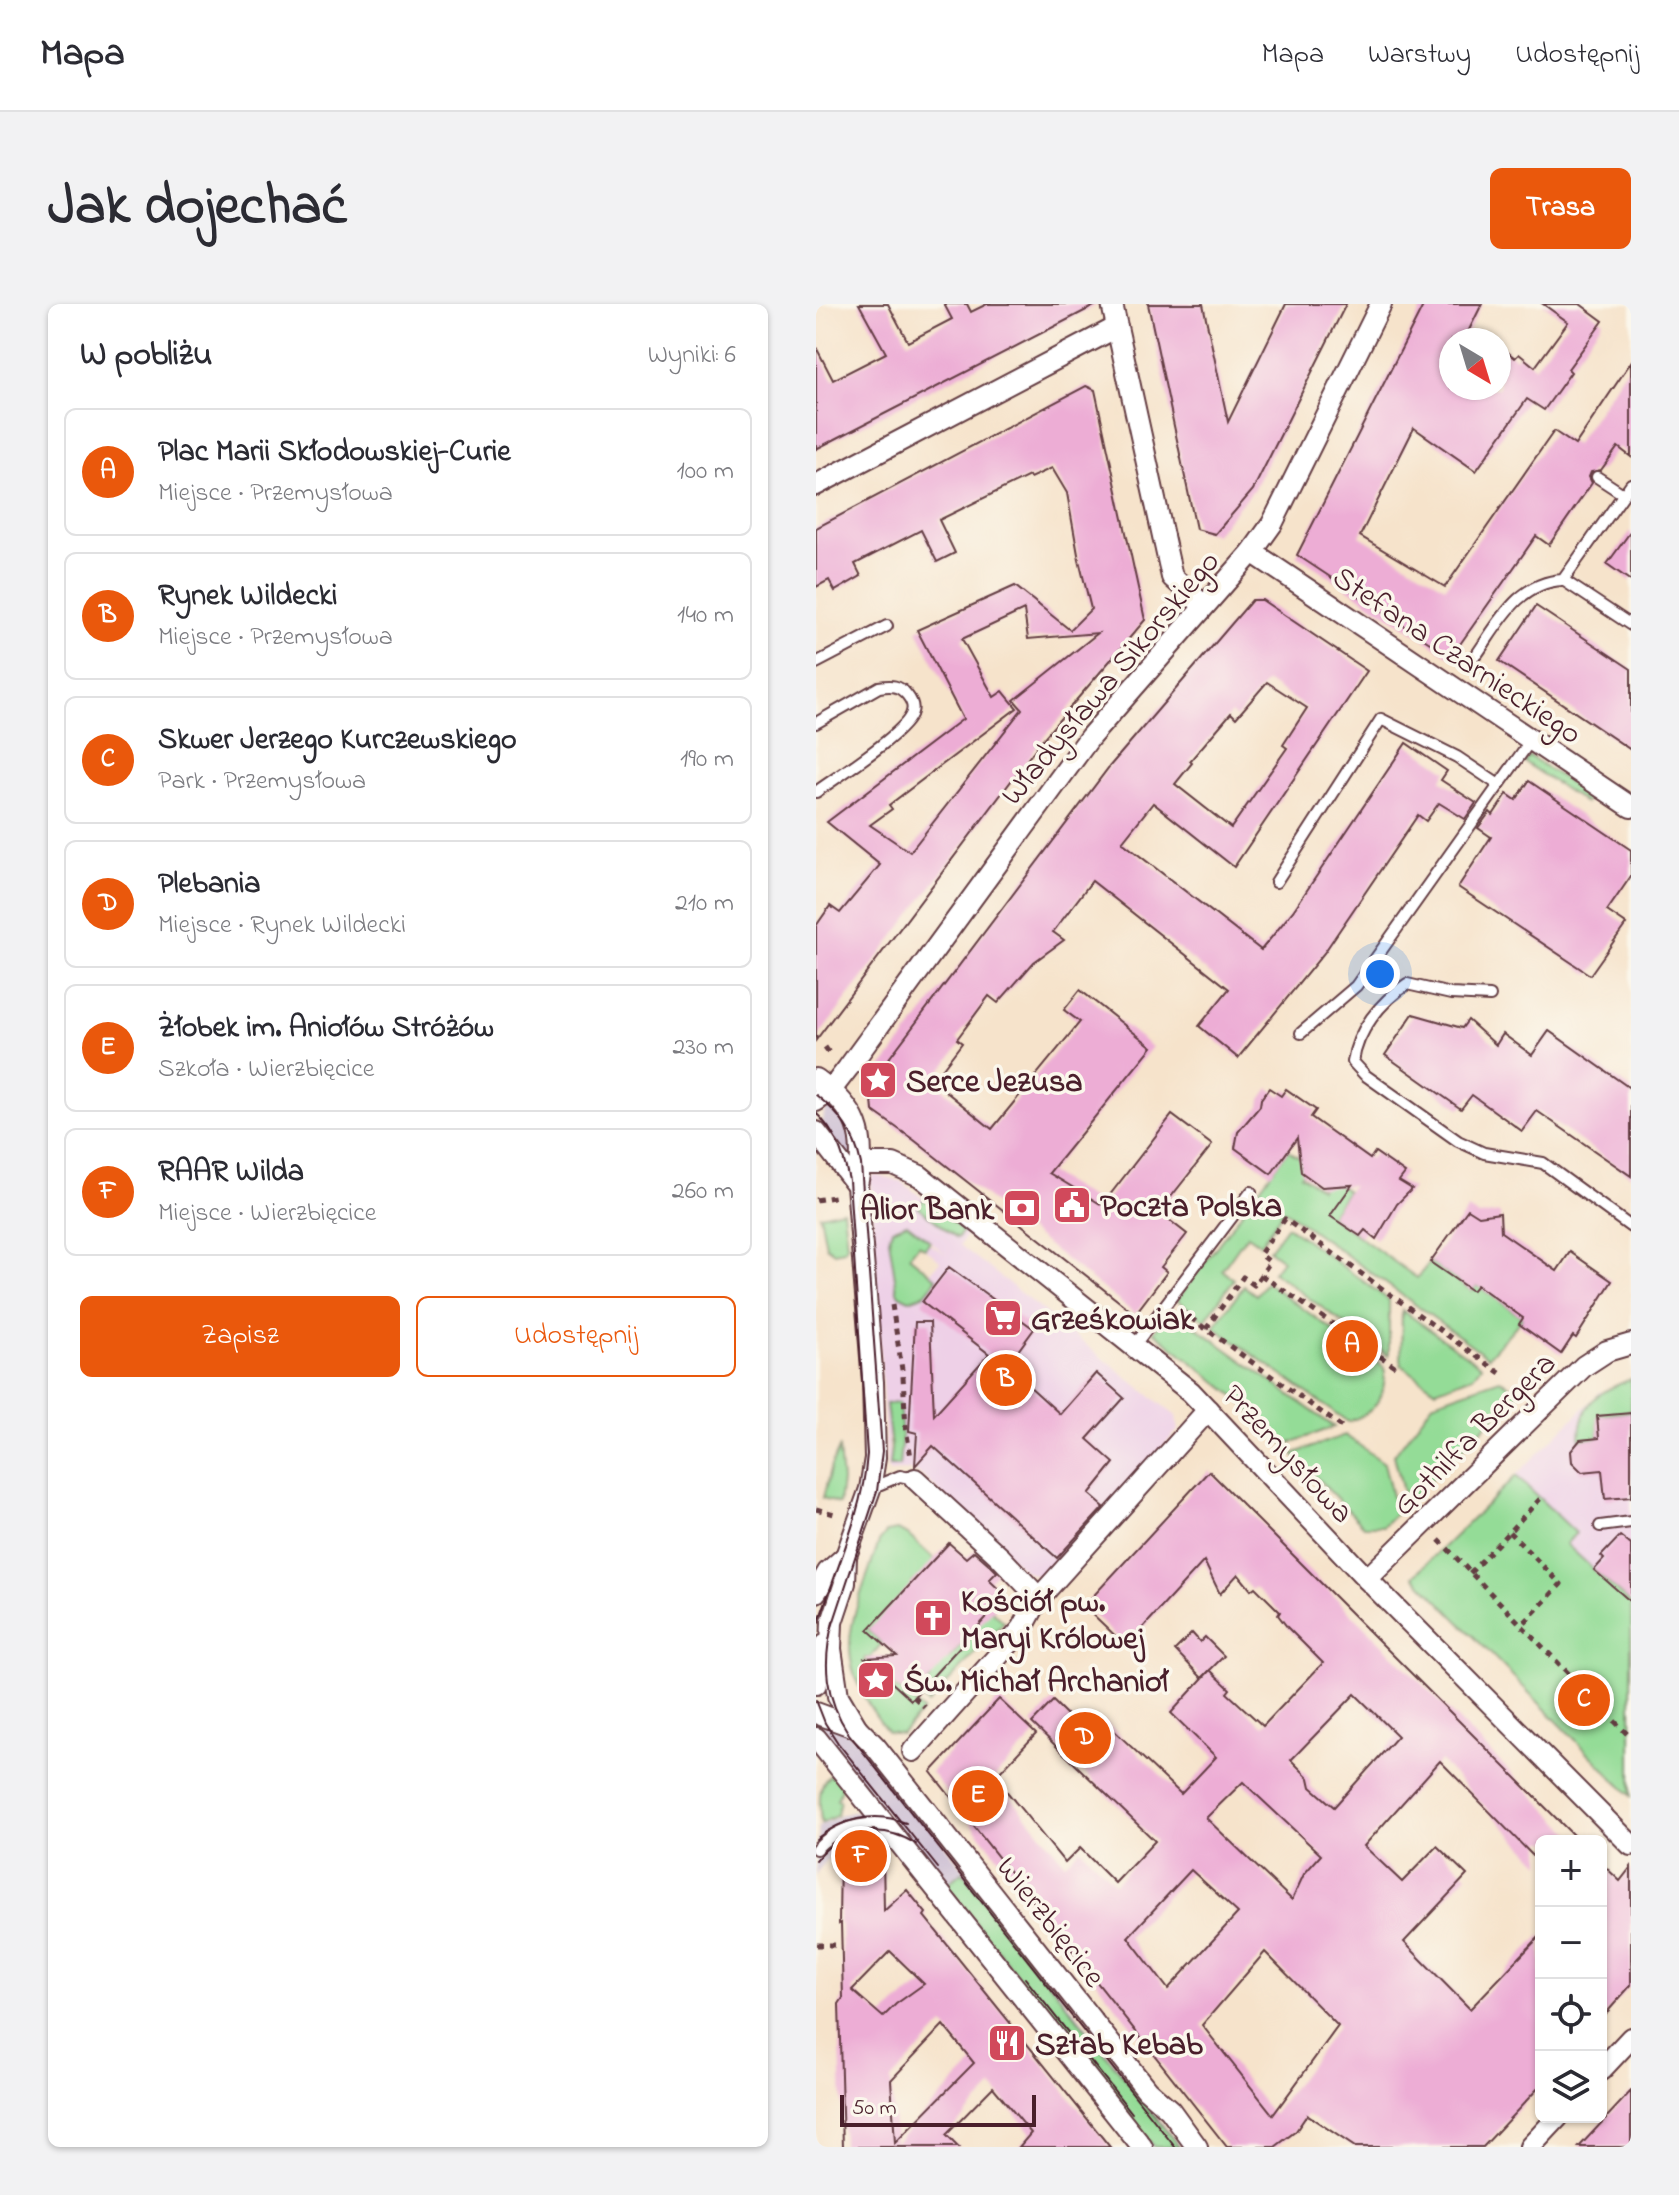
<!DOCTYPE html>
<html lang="pl">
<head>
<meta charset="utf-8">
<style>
  :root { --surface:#fff; --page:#f2f2f3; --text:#2b2b33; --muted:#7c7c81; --line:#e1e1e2; --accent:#ea580c }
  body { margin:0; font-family:"Indie Flower",sans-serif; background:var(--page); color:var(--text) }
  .controls { position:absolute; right:24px; bottom:24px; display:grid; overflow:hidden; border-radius:12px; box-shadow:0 2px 6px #0004 }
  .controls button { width:72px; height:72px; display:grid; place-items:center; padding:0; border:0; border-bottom:2px solid var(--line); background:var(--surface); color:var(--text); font:40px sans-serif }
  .compass { position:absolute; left:623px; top:24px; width:72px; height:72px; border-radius:50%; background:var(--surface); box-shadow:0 2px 6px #0004; rotate:142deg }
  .scale { position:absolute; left:24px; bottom:20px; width:196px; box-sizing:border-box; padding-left:8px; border:4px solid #4a1f2b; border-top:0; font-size:22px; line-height:28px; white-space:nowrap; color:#4a1f2b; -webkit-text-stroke:6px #fbf7ec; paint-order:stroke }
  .you { position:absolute; left:564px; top:670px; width:28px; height:28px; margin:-20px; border:6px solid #fff; border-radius:50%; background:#1a73e8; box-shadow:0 0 0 12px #1a73e833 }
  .badge { display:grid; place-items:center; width:52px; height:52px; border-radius:50%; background:var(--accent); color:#fff; font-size:26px; font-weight:700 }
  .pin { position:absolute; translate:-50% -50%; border:4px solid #fff; box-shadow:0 2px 8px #0006 }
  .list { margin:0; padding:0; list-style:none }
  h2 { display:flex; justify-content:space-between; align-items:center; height:104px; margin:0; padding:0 32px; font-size:34px }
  h2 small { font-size:26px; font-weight:400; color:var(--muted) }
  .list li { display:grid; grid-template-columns:52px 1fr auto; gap:24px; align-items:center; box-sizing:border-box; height:128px; margin:0 16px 16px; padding:0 16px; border:2px solid var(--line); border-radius:12px }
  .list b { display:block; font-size:30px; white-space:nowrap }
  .list p { margin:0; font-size:26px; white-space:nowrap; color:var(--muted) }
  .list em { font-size:26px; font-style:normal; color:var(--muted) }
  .actions { display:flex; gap:16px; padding:24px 32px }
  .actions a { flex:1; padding:18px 0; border:2px solid var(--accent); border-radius:12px; text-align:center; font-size:28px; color:var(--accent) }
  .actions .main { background:var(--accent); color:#fff }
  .icon { flex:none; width:44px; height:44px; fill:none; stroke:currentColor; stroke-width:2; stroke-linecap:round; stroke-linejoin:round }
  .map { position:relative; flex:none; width:815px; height:1843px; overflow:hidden; border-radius:12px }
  header { display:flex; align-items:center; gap:48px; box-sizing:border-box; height:112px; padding:0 40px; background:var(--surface); border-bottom:2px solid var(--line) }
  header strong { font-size:38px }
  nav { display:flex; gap:44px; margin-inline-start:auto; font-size:28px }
  .intro { display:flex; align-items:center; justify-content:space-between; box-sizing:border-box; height:192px; padding:0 48px }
  h1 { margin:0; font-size:56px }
  .button { padding:20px 36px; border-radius:12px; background:var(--accent); color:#fff; font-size:28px; font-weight:700 }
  main { display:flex; gap:48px; padding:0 48px }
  aside { flex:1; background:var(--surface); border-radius:12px; box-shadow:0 2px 6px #0004 }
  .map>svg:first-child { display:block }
  .built { fill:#eed0e7; fill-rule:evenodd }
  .industrial { fill:#ccbed3 }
  .green { fill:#94dc97; stroke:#6f7e61; stroke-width:2 }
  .building { fill:#edadd5; fill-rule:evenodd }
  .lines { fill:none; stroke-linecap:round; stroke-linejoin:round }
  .service-casing { stroke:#643c43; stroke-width:14 }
  .minor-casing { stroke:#643c43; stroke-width:24 }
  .path { stroke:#643c43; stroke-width:5; stroke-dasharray:6 6; stroke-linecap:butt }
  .service { stroke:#fff; stroke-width:10 }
  .minor { stroke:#fff; stroke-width:20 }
  .tram { stroke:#4a1f2b; stroke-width:2 }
  .labels { text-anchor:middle; stroke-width:7; stroke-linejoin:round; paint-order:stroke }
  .street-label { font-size:32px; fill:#4a1f2b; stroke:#fbf7ec }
  .poi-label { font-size:32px; font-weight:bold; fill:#4a1f2b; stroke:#fbf7ec; text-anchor:start }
</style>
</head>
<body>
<header>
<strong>Mapa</strong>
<nav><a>Mapa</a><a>Warstwy</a><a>Udostępnij</a></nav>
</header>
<div class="intro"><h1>Jak dojechać</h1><a class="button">Trasa</a></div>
<main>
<aside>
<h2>W pobliżu<small>Wyniki: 6</small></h2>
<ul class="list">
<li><span class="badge">A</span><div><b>Plac Marii Skłodowskiej-Curie</b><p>Miejsce · Przemysłowa</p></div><em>100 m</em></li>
<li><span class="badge">B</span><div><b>Rynek Wildecki</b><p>Miejsce · Przemysłowa</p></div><em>140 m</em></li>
<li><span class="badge">C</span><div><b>Skwer Jerzego Kurczewskiego</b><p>Park · Przemysłowa</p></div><em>190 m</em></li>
<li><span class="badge">D</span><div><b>Plebania</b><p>Miejsce · Rynek Wildecki</p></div><em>210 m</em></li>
<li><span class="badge">E</span><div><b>Żłobek im. Aniołów Stróżów</b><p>Szkoła · Wierzbięcice</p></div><em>230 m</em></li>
<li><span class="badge">F</span><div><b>RAAR Wilda</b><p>Miejsce · Wierzbięcice</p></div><em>260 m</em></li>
</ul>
<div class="actions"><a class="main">Zapisz</a><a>Udostępnij</a></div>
</aside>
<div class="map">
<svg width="815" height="1843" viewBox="0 0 815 1843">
  <rect width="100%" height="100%" fill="#fbf7ec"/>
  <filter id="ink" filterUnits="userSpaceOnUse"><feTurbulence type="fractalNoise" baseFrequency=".0125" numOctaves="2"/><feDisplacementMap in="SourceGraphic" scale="16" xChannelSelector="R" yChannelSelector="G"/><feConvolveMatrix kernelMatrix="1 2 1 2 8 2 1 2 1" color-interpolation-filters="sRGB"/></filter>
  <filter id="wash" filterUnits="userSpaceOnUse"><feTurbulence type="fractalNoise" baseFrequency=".006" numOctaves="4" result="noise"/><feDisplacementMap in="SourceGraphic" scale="32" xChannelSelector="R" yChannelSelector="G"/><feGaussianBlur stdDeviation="1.8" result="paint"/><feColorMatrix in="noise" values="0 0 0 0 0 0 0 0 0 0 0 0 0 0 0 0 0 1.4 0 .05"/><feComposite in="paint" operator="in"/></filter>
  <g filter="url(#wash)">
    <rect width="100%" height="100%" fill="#f6e3cb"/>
    <!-- built -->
    <g class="built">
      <path d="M59,871L84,877L148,925L150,931L144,941L360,1112L362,1126L229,1271L222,1272L209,1267L104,1170L92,1166L74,1168L71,1165L54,874ZM81,921L95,922L130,950L112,939L109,944L124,957L114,969L121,975L108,991ZM71,1100H83L86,1132L83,1162L73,1161Z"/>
      <path d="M815,1085V1299L688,1183L784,1088Z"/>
    </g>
    <!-- industrial -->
    <g class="industrial">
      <path d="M15,793L37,824L35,863L5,824L9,805Z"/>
      <path d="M7,1416L22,1421L54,1446L365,1843H333L4,1425Z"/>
      <path d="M50,1505L69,1536L54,1535L25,1543L8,1558L0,1573L3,1523L27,1510Z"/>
    </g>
    <!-- green -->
    <g class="green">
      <path d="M713,452L773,492L769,499L708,458Z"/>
      <path d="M472,846L493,860L485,871L504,884L511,873L531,887L514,912L601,974L614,958L656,987L661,981L707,1014L672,1053L468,906L444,940L431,931L406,966L418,975L389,1016L361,996Z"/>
      <path d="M108,895L147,927L141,934L102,903Z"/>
      <path d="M27,906L31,941L28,946L18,948L10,942L4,911Z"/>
      <path d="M91,919L114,937L109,944L103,940L93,952L121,975L108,991L93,996L83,991L81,987L73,935L76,925Z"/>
      <path d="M471,922L573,996V1052L457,968L466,956L453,946Z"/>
      <path d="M450,978L569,1064C569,1095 561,1107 532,1118L398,1023L428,982L440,991Z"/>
      <path d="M354,1004L518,1123L469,1141L420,1093L338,1028Z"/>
      <path d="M586,1006L665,1062L657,1072L620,1086L585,1061Z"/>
      <path d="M684,1075L703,1089L590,1200L578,1151L618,1098Z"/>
      <path d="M815,1075V1107L782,1112L783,1134L764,1136C764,1097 782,1089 815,1075Z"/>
      <path d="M83,1099L86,1132L83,1162H73L75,1144L70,1100Z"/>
      <path d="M529,1131L568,1159L580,1209L567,1222H548L477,1150Z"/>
      <path d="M23,1145L26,1177L23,1200L7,1194L15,1162Z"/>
      <path d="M700,1172L760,1229L750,1240L815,1300V1492L598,1272Z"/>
      <path d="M81,1226L92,1231L121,1258L96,1279L99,1282L59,1325L56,1322L52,1326L66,1339L54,1354H49V1358H54L78,1381L79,1386H84L107,1407L85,1430L72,1428C11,1351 35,1322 63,1238L71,1228Z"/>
      <path d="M174,1305L188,1318L112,1400L101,1390L115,1375L112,1372L130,1353L133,1355L136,1352Z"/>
      <path d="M15,1471L20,1472L27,1479L21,1496H24L21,1511L5,1520C4,1504 0,1479 15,1471Z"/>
      <path d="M146,1568L363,1843H338L130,1581Z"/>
    </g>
    <g id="blocks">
      <!-- building -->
      <g class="building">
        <path d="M43,0H72L92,38L136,15L128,0H151L155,8L171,0H282L0,145V43L17,76L70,49Z"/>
        <path d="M332,0H387L412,118L470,0H530L437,186L399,230L380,225Z"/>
        <path d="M608,0H666L648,36H635V84H683V41L699,54L703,50L719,63L752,18L727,0H764L787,17L752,65L755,68L728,106L711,95L660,167L598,124L544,232L629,283L738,127L759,141L815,58V153L802,143L785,166L775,168L773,173L776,179L733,241L720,232L635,353L481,251Z"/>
        <path d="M270,82L279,86L329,316L226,436L0,736V622L14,602L24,609L64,561L11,518L147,415L101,326L199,282L254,326L275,305L263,256L251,189L236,164L214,174L213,172L123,216L139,249L121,258L105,226L39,260L45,272L19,287L13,276L0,283V224ZM208,306L212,335L282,329L198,396L206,405L94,548L54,521L76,505L73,501L201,404L187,387L178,393L146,335Z"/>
        <path d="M815,227V277L791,260Z"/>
        <path d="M436,296H446L551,367L418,563L337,499L306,538L445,646L477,607L590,439L631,467L625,476L660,499L649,515L623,499L610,517L602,511L508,649L422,754L383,722L413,685L276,577L237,628L248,636L218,658L182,699L173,692L141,735L146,739L117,777L176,825L264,718L248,706L264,686L336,743L233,869L286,901L356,811L396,841L343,908L371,930L345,963L351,968L319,1010L98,836L57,807L56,796L72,776L62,769L293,463ZM451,378L491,404L467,441L471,444L415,524L359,480L376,459L374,457L415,409L420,414Z"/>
        <path d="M720,302L815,365V446L683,357Z"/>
        <path d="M713,477L815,546V572L791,607L810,620L774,671L642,583L675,533L662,524L674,508L677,511L691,490L700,496Z"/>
        <path d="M597,710L646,724L652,716L680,741L687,730L716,751L733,727L815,785V872L721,807L706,827L656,791L645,805L569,751Z"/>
        <path d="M453,784L465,792L470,785L500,806L495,813L554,855L559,848L589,869L583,877L596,885L581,900L560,935L549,926L544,932L514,912L536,881L506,883L485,868L481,834L455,870L419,844L422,828L444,802L445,795Z"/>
        <path d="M652,905L663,912L684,909L685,928L741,967L754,948L796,977L760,1034L757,1032L745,1050L703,1020L707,1014L661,981L656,987L614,958Z"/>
        <path d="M133,963L218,1025L191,1062L244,1110L280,1069L308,1094L271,1135L298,1159L273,1190L288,1203L241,1254L117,1142L99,1162L101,1129L93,1127L99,1018H114L118,1111L173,1050L106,998Z"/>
        <path d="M815,1109V1193L789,1195L786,1166L766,1168L756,1158L755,1147L764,1136L783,1134L781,1112Z"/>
        <path d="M393,1167L763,1537H725V1560L624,1457L548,1542L586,1578L621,1542L651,1571L588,1638L654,1705L725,1631V1781L667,1843H539L491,1811L480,1827L459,1843H411L115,1468L183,1395L220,1430L179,1473L249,1559L264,1544L299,1579L339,1537L216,1419L237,1397L271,1431L287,1416L365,1490L400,1453L355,1409L394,1366L414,1385L411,1389L447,1422L507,1359L472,1324L462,1311L464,1308L439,1283L435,1286L422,1270L404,1290L388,1257L310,1342L268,1302ZM539,1390L582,1432L518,1503L495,1483L493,1474L475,1456ZM427,1478L505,1551L488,1570L476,1596L390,1514ZM375,1566L422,1609L352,1685L312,1633ZM449,1648L522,1722L457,1811L386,1721Z"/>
        <path d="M804,1232L815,1241V1298L778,1266L788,1255L785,1252Z"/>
        <path d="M133,1239L150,1254L158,1247L175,1262L181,1268L173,1276L190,1292L95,1396L49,1354L81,1352L52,1326Z"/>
        <path d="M376,1329L384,1338L389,1333L408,1352L386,1374L359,1346Z"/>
        <path d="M67,1552L68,1607L91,1586L110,1609L108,1612L294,1843H203L215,1829L177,1783L130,1831L142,1843H27L23,1700L27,1694L25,1619L23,1620L24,1553ZM74,1647L108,1680L80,1700L67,1713L36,1686ZM127,1721L158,1759L79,1839L75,1776Z"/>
        <path d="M785,1559L804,1577L815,1563V1681L785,1715Z"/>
        <path d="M815,1787V1843H763Z"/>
      </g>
    </g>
  </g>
  <g filter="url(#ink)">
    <use href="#blocks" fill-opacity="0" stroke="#643c43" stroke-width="2"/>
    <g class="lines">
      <!-- service casing -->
      <g class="service-casing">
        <g id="service">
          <path d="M781,173L807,190"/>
          <path d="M747,276L815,321"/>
          <path d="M661,350C684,317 703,278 747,276L815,180"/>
          <path d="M0,359L71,322"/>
          <path d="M0,419L63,383C75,381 83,381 91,391C95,396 98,402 96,408C92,428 19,474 0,488"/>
          <path d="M460,578L565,415L641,453L683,481"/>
          <path d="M674,692L635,690L591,680C565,698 541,726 537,758L549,771L642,837L668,849L727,859L815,923"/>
          <path d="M485,729L540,682L715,436"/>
          <path d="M318,1042L435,888"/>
          <path d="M55,1184L84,1172L99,1175"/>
          <path d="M784,1222L815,1218"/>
          <path d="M0,1545C18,1526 41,1518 67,1520"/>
        </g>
      </g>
      <!-- minor casing -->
      <g class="minor-casing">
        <g id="minor">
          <path d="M296,0L356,273L387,301"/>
          <path d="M0,181L301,23"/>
          <path d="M436,248L815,503"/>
          <path d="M0,775C41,804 52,832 41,881L57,1078L59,1154L54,1185L30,1252L29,1279L16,1318L15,1345L22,1392L41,1424"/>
          <path d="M0,797L15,786L32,764L274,433L436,248L456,220L565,0"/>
          <path d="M0,828L41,881"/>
          <path d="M45,860H77L104,872L375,1088L551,1275L815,1541"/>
          <path d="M99,1175L184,1253L223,1294"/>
          <path d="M551,1275L768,1062L791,1047L815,1040"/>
          <path d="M0,1288L12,1268L30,1252"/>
          <path d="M0,1380L9,1341"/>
          <path d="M0,1409L41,1424L59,1442L331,1786L354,1806L381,1843"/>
          <path d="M0,1434L326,1843"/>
          <path d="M97,1447L206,1325L223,1294L392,1106"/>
          <path d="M785,1766L815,1734"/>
          <path d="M714,1843L742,1813"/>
        </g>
      </g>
      <!-- path -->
      <g class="path">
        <path d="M9,743L14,750"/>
        <path d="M0,896L23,892"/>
        <path d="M445,971L580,1063"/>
        <path d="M76,1001L87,1072L90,1125L95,1153"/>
        <path d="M365,1007L530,1126"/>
        <path d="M390,1025L427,973L438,981L454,958L444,950L469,915L684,1069"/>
        <path d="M0,1205L22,1211"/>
        <path d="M693,1228L745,1280L706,1321"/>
        <path d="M623,1236L815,1434"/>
        <path d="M654,1269L724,1195"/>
        <path d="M765,1382L777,1371"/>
        <path d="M98,1393L109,1403"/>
        <path d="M1,1641H19"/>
      </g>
      <!-- service -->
      <use href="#service" class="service"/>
      <!-- minor -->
      <use href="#minor" class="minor"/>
      <!-- tram -->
      <g class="tram">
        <path d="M0,791C24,810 39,830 45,860L66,1147L61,1187L15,1326"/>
        <path d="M0,809C20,828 27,850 33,876L51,1150C47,1210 18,1269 0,1326"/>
        <path d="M17,1318C6,1359 9,1394 33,1430L359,1843"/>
        <path d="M0,1396L9,1419L22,1439L122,1564"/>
        <path d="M0,1535C25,1515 59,1506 90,1519"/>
        <path d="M0,1556C25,1525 66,1518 100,1540"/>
        <path d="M209,1674L316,1809"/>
      </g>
    </g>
  </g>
  <!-- icons -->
  <defs>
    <g id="sight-square" transform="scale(2)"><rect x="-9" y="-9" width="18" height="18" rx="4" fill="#d1495b" stroke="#fbf7ec"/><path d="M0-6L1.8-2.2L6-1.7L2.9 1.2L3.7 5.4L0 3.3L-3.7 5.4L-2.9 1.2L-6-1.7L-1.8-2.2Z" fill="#fff"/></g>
    <g id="civic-square" transform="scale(2)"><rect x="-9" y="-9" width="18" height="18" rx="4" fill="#d1495b" stroke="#fbf7ec"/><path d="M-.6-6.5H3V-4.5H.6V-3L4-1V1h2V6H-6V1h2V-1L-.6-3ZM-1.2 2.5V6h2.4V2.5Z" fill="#fff"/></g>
    <g id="bank-square" transform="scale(2)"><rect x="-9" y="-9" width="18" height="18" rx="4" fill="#d1495b" stroke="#fbf7ec"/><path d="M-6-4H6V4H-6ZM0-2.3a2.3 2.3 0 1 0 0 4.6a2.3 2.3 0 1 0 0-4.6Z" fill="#fff"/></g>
    <g id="supermarket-square" transform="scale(2)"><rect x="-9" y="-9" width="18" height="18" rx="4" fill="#d1495b" stroke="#fbf7ec"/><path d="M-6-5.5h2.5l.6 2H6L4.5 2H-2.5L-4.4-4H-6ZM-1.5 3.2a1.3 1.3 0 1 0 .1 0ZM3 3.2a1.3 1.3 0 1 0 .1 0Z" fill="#fff"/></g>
    <g id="church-square" transform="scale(2)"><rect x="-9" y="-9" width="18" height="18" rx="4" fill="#d1495b" stroke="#fbf7ec"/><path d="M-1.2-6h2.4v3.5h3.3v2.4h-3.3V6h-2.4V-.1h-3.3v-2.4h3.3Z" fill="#fff"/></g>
    <g id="restaurant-square" transform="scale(2)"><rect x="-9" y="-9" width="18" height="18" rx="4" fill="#d1495b" stroke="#fbf7ec"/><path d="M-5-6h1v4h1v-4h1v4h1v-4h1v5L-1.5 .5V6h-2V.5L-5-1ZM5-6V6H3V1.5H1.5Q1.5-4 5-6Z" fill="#fff"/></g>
  </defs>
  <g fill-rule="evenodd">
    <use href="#sight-square" x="62" y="776"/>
    <use href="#civic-square" x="256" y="901"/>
    <use href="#bank-square" x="206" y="904"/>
    <use href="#supermarket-square" x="187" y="1014"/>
    <use href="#church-square" x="117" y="1314"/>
    <use href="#sight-square" x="60" y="1376"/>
    <use href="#restaurant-square" x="191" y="1739"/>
  </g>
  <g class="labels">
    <!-- street labels -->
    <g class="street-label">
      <text transform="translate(642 350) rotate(34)" y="11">Stefana Czarnieckiego</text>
      <text transform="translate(293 373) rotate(-50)" y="11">Władysława Sikorskiego</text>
      <text transform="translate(657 1129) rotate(-45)" y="11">Gothilfa Bergera</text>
      <text transform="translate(473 1149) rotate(47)" y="11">Przemysłowa</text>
      <text transform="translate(236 1617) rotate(52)" y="11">Wierzbięcice</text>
    </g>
    <!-- poi labels -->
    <g class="poi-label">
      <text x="90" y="787">Serce Jezusa</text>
      <text x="284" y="912">Poczta Polska</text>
      <text x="178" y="915" text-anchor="end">Alior Bank</text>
      <text x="215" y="1025">Grześkowiak</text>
      <text x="145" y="1307">Kościół pw.<tspan x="145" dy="37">Maryi Królowej</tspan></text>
      <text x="88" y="1387">Św. Michał Archanioł</text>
      <text x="219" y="1750">Sztab Kebab</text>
    </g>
  </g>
</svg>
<div class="controls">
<button>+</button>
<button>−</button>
<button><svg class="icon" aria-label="locate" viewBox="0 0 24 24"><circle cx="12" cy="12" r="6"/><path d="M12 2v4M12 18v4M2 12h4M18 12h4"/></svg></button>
<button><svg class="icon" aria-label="layers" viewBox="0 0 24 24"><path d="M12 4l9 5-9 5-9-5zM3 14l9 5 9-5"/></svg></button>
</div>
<svg class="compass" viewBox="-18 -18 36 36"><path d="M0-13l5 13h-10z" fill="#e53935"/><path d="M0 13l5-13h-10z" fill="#7c7c81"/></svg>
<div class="scale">50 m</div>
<div class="you"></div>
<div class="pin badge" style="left:536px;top:1042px">A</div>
<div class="pin badge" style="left:190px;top:1076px">B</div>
<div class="pin badge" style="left:768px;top:1396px">C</div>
<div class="pin badge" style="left:269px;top:1434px">D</div>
<div class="pin badge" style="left:162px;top:1492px">E</div>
<div class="pin badge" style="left:45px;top:1552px">F</div>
</div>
</main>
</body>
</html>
